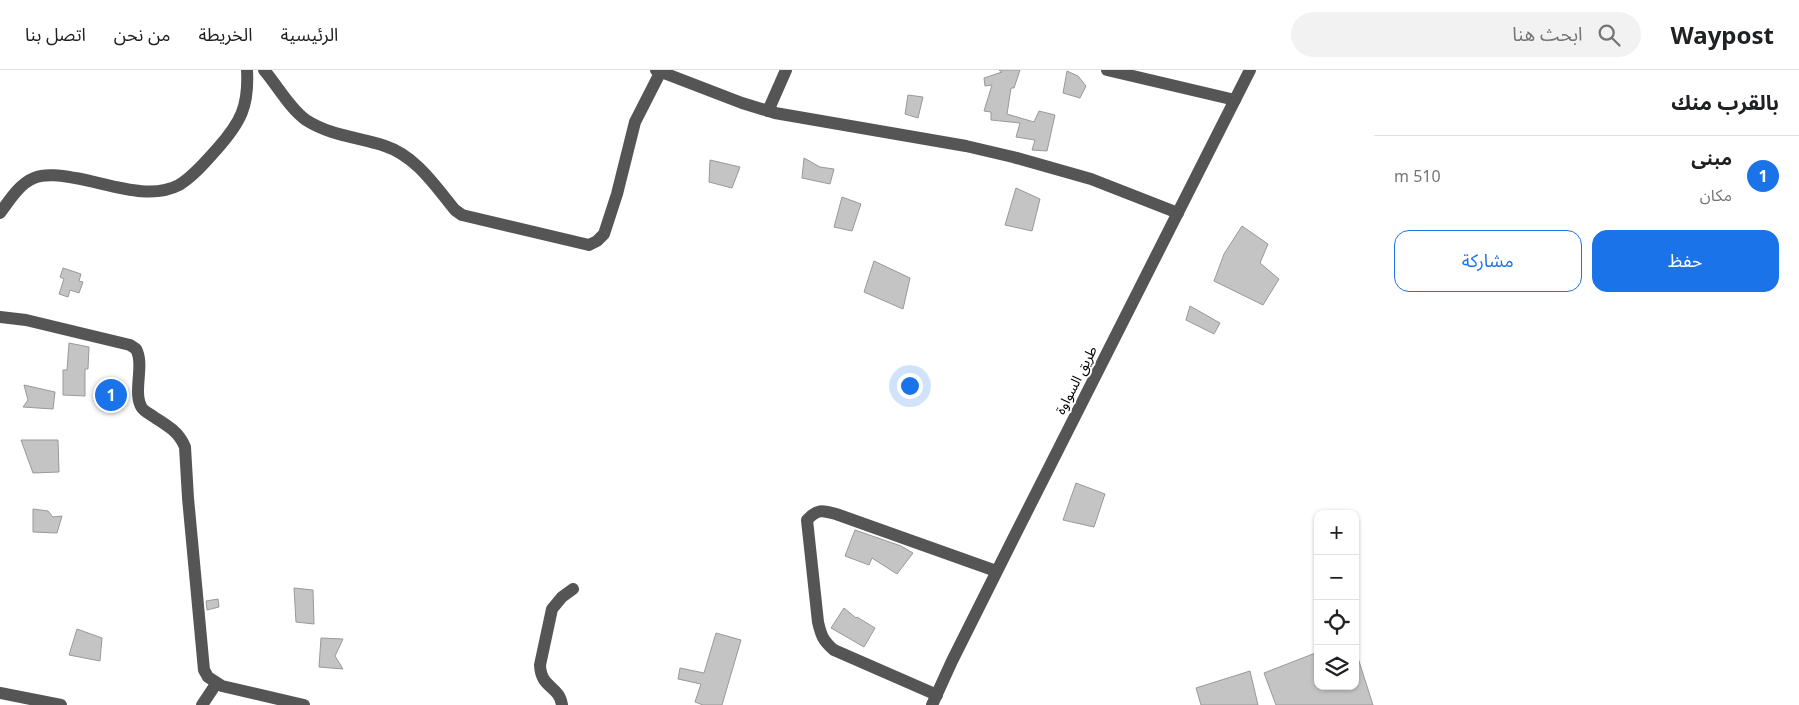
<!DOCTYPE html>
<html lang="ar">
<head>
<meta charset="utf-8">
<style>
  :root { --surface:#fff; --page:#f2f2f2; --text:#202124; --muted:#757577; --line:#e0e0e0; --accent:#1a73e8 }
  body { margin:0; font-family:"Noto Sans","Noto Sans Arabic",sans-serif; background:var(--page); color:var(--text); direction:rtl }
  .controls { position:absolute; right:15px; bottom:15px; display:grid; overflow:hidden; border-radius:10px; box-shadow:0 1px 4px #0004 }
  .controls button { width:45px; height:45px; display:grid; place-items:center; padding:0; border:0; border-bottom:1px solid var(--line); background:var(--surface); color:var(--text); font:25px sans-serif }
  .you { position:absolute; left:909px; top:315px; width:18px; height:18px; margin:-12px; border:4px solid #fff; border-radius:50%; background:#1a73e8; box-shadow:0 0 0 8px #1a73e833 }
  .badge { display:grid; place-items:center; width:32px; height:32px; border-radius:50%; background:var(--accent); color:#fff; font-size:16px; font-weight:700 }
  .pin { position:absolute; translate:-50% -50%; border:2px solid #fff; box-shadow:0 1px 5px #0006 }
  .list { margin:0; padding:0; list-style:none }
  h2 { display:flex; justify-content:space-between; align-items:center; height:65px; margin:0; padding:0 20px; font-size:21px }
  h2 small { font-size:16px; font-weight:400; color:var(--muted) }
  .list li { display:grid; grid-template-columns:32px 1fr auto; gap:15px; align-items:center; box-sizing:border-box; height:80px; padding:0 20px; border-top:1px solid var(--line) }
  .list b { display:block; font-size:19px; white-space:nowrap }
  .list p { margin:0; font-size:16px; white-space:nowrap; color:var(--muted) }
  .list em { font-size:16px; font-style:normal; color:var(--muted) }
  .actions { display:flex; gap:10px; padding:15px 20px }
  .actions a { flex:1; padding:11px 0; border:1px solid var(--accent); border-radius:15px; text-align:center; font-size:18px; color:var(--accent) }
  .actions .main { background:var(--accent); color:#fff }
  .icon { flex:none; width:28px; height:28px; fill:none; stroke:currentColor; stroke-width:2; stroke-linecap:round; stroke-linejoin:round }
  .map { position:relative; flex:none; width:1374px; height:635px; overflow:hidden; direction:ltr }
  header { display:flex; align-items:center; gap:30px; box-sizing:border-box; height:70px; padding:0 25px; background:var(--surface); border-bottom:1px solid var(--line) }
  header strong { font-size:24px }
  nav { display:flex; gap:28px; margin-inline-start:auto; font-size:18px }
  .search { width:350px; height:45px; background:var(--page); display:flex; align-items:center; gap:12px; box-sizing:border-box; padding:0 18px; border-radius:28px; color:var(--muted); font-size:19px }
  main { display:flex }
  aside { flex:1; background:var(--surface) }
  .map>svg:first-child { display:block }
  .building { fill:#c4c4c4; stroke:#999 }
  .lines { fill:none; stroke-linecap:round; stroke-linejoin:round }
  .minor { stroke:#555; stroke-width:12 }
  .labels { text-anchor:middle; stroke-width:4; stroke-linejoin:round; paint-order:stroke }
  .street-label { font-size:14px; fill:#000; stroke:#fff }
</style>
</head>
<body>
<header>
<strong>Waypost</strong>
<div class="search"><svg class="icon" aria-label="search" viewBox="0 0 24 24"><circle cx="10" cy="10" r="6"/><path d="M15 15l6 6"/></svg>ابحث هنا</div>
<nav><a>الرئيسية</a><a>الخريطة</a><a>من نحن</a><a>اتصل بنا</a></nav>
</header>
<main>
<aside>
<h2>بالقرب منك<small></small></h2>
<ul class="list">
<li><span class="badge">1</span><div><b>مبنى</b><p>مكان</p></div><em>510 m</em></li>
</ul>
<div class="actions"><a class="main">حفظ</a><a>مشاركة</a></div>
</aside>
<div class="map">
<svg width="1374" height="635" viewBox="0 0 1374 635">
  <rect width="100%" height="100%" fill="#fff"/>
  <!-- building -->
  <g class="building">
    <path d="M999,0H1020L1014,18H1011L1007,44L1034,52L1039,41L1055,45L1047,81L1032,80L1035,70L1016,67L1020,53L991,50V42L984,41L992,15L985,16L984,8L1002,2Z"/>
    <path d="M1067,1L1078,6L1086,16L1080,28L1063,23Z"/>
    <path d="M908,25L923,27L918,48L905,44Z"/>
    <path d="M804,88L820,97L834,99L830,114L802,108Z"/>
    <path d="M710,90L740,97L732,118L709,112Z"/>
    <path d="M1016,118L1040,129L1032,161L1005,155Z"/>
    <path d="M842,127L861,134L852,161L834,157Z"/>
    <path d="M1242,156L1268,174L1260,193L1279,209L1263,235L1214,211L1224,184Z"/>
    <path d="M874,191L910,208L903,239L864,222Z"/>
    <path d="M63,198L81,204L79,211L83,212L79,223L70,220L68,227L59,224L64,209L60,207Z"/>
    <path d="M1190,236L1220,253L1214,264L1186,250Z"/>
    <path d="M69,273L89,277L88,299H85V326L63,325V300H67Z"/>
    <path d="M100,312L128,320L122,339L94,331Z"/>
    <path d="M24,315L55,322L53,339L23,337L28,330Z"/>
    <path d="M21,370H58L59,402L33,403Z"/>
    <path d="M1076,413L1105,424L1094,457L1063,450Z"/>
    <path d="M33,439L48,441L53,447L62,446L57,463L33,462Z"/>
    <path d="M855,460L901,476L913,483L897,504L872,488L869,495L845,486Z"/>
    <path d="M294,518L313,520L314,554L296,552Z"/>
    <path d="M218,529L219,537L207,540L206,531Z"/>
    <path d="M844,538L856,548L857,547L875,558L864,577L831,558Z"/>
    <path d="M77,559L102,568L100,591L69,585Z"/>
    <path d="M716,563L741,570L722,635H703L695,632L701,614L678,609L680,598L704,603Z"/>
    <path d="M321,568L343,569L335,586L343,599L319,597Z"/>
    <path d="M1318,582V616H1355V585H1357L1373,635H1276L1264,603Z"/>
    <path d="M1250,601L1258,635H1201L1196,618Z"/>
  </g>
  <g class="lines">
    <!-- minor -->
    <g class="minor">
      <path d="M264,0C277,15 290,39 306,50C331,66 358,67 385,76C416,86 436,117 455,140L462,145L589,175L597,171L604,164L617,124L635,52L661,1"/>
      <path d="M656,0L742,33L775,43L966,76L1013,87L1091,109L1178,143"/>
      <path d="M1107,0L1235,30"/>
      <path d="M768,41L786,0"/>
      <path d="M0,143C9,131 19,114 34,108C46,103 63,106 75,108C107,113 149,131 179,115C194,106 206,91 217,79C241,52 249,36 247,0"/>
      <path d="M0,247L26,250L130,275L136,279C145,295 132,323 142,338C145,342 150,344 154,347C167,355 179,362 185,377L188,428L204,600L208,607L222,616L304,635"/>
      <path d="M0,623L61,635"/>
      <path d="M937,625L834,580C823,571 821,565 818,552L807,450C817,439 822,440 836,444L996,501"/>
      <path d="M202,635L216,614"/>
      <path d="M562,635C559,615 541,619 540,595L552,539L562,527L573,519"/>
      <path d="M932,635L952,591L1013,469L1250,0"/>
    </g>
  </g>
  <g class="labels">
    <!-- street labels -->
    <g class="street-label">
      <text transform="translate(1076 310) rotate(-63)" y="5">طريق السواوة</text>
    </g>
  </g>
</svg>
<div class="controls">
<button>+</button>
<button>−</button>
<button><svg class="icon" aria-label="locate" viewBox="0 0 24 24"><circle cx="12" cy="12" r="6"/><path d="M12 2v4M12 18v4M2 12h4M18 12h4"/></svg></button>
<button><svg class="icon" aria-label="layers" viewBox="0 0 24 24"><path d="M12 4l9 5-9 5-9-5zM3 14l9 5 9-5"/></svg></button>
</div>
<div class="you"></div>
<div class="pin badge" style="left:111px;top:325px">1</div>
</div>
</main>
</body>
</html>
